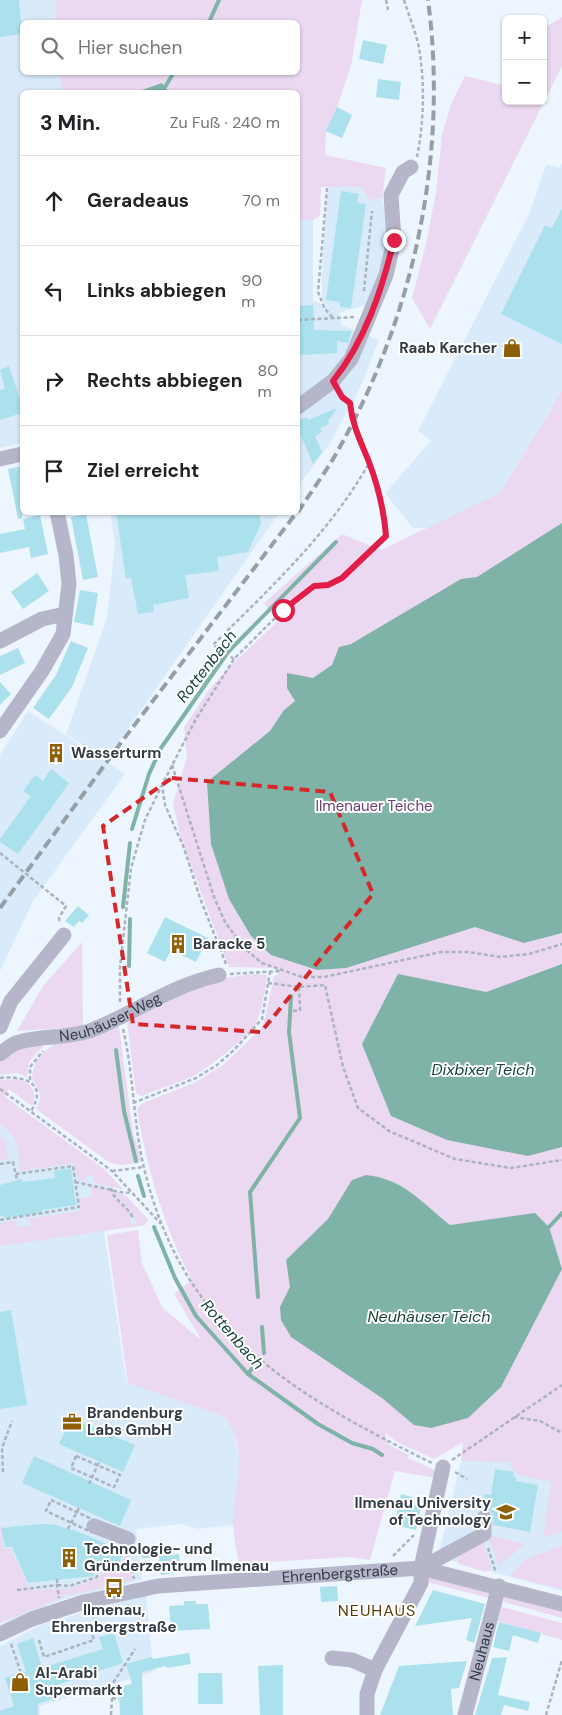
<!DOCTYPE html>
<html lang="de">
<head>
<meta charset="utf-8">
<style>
  :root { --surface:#fff; --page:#f2f2f2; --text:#202124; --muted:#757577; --line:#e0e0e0 }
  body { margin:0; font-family:"DM Sans",sans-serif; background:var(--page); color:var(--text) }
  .controls { position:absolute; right:15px; top:15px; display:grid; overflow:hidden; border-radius:8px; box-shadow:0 1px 4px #0004 }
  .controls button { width:45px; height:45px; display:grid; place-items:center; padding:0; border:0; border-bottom:1px solid var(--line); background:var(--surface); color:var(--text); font:25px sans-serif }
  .stop { position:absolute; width:15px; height:15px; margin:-11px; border:4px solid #e11d48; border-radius:50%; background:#fff }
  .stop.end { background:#e11d48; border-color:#fff; box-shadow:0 1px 5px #0008 }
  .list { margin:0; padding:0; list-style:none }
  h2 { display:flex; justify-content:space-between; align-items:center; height:65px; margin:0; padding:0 20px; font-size:21px }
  h2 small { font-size:16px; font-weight:400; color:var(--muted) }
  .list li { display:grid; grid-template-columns:32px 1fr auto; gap:15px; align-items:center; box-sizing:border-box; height:90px; padding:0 20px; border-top:1px solid var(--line) }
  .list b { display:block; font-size:19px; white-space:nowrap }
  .list em { font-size:16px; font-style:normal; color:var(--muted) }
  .icon { flex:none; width:28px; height:28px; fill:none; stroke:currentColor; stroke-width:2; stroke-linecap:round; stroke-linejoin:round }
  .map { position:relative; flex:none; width:562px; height:1715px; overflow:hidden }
  .search { position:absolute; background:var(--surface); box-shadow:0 1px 4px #0004; left:20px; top:20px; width:280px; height:55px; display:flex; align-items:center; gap:12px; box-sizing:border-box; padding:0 18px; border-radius:8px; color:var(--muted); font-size:19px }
  .panel { position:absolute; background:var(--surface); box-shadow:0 1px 4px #0004; left:20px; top:90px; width:280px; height:425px; border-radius:8px }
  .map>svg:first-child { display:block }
  .built { fill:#d9eafa }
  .green { fill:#ebd9f2 }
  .water { fill:#7fb3a7 }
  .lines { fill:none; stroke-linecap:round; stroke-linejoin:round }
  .stream { stroke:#7fb3a7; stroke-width:4 }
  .building { fill:#abe1ed }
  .path { stroke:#abb3bc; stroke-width:2.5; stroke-dasharray:4 2.5; stroke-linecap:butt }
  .minor { stroke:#b5b6c9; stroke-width:15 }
  .rail { stroke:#969fa8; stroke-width:4; stroke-dasharray:10 5; stroke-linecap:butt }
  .route { stroke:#e11d48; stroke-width:6 }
  .marked { fill:none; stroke:#d62828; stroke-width:4; stroke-dasharray:10 6; stroke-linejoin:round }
  .labels { text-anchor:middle; stroke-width:4; stroke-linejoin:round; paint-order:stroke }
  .poi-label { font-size:15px; font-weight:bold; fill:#333b44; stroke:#fff; text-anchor:start }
  .park-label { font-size:15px; fill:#664273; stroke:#fff }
  .street-label { font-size:15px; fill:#333b44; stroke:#fff }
  .water-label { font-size:16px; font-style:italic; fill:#16443b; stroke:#fff }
  .neighbourhood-label { font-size:16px; letter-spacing:1px; fill:#5b3b01; stroke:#fff }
</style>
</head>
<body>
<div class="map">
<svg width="562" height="1715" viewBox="0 0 562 1715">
  <rect width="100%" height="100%" fill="#edf6ff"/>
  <!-- built -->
  <g class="built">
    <path d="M0,0H55L56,22H22V72L60,73L62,92H22V443L0,448Z"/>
    <path d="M562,163V391L500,493L432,528H413L385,493L431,441L418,431L530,212L546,164L560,168Z"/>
    <path d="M339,185L362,187L369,200L382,199L386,212L387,229L381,273L367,304L339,313L341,325L379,340L360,388L329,445L298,486V219L313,220V300L327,307L322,297V272L326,203L327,188Z"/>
    <path d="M110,513H279L106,760L66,734L107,618L115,544Z"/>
    <path d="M28,711L125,774L33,901L0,971V755Z"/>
    <path d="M0,1115L113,1187V1190L126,1196L148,1219L145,1225L104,1231L126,1379L128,1383L225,1417L234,1430L240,1467L233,1525L198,1529L181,1524L136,1529L142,1580L64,1599L0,1624Z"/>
    <path d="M461,1461H509L562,1466V1591L438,1557Z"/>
    <path d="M146,1593L152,1657L156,1669L150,1673L40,1706V1715H0V1646L41,1625Z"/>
  </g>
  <!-- green -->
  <g class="green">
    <path d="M55,0H362L351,66L337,107L352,115L342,138L326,131L325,155L386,168L382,199L369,200L362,187H321L320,216L313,220L298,219V92H169L162,83L140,92H62L60,73L298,72V22H56Z"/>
    <path d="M562,17V66L430,329L412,298L426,244L436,192L442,135L451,104L465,76L506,86V101H543V29Z"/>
    <path d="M562,391V1531L543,1538L551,1482L516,1474L509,1462L461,1461L463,1442L434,1459L397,1442L385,1433L388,1444L409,1455L408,1458L437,1471L436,1478L395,1471L370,1560L348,1557L239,1564C237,1552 234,1538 233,1526C232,1487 251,1453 225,1417L128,1383L107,1235L138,1230L142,1263L162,1307L202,1341L174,1294L192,1280C164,1228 147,1168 137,1109L141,1104L196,1082L223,1065L260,1030L265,1018L274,976L278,975L277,968L229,967L181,839L173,804L187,756L184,727L209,690L229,667L277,622L264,603L342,534L381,550L500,493Z"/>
    <path d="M82,942L83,1027L17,1031L43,986Z"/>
    <path d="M254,974L267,975C265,989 263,1007 257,1021C251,1035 204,1072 189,1078C173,1085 157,1089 142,1096L136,1093L127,1021L129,1013L217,979Z"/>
    <path d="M114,1025L119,1027L133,1132L141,1159L139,1163L120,1165L110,1163L36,1109C44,1096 38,1090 32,1078C35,1039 84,1034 114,1025Z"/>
    <path d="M46,1043L29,1062L27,1077L17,1073L0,1075V1059L14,1048Z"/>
    <path d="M18,1079C31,1083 39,1093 32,1106L9,1089L4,1096L104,1169L124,1190L94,1183V1177L86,1175L85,1181L78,1180L74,1163L20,1171C17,1150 20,1136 0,1125V1080Z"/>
    <path d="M0,1137L5,1140L8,1159L0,1160Z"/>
    <path d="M92,1186L109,1190C117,1208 130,1200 131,1224H136V1220L134,1219C130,1205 117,1202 111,1190L126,1196L148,1219L145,1225L0,1246V1223L16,1220L17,1227L30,1226V1218L81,1211L79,1198L92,1197Z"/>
    <path d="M0,1522L3,1549H11L31,1591L70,1588L100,1578V1574L117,1572L127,1547L132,1581L65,1596L0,1623Z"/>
    <path d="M488,1535L526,1544L498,1566Z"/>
    <path d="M482,1539L492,1570L486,1572L459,1564L455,1554Z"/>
    <path d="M562,1545V1589L510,1576L525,1560Z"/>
    <path d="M428,1576L490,1593L489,1598L427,1582Z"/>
    <path d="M505,1593L562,1608V1618L504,1602Z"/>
    <path d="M502,1607L562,1623V1640L498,1621Z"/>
  </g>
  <!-- water -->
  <g class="water">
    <path d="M162,83L169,92H140L142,90Z"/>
    <path d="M562,523V933L524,943L475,927L346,968L317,970L271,955L251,936L229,899L211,844L207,782L270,731L284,710L295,701L287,688V673L313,678L332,665L339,647L351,644L461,579L477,577Z"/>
    <path d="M562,964V1147L528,1156L447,1140L391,1116L362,1044L398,974L486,992Z"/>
    <path d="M366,1175C404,1179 421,1202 450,1225L535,1213L549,1227L562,1269L501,1387L468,1418L431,1428L414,1425L382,1398L291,1337L281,1320L280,1307L290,1287L286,1260L328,1219L352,1180Z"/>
  </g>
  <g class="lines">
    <!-- stream -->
    <g class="stream">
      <path d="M209,22L219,0"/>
      <path d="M165,87L174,72"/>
      <path d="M132,829L149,774L161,748L228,652L336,542"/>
      <path d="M123,907L130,843"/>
      <path d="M129,966L130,919"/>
      <path d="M116,1050L124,1111L136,1161"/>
      <path d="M138,1176L144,1196"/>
      <path d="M154,1227L175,1278L196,1316L248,1374L318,1424L352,1443L373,1449L382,1455"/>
      <path d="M549,1227L562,1213"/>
      <path d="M258,1297L250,1192L300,1118L289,1032L291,996"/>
      <path d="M262,1327L264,1353"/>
      <path d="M248,1374L253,1367"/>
    </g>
  </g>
  <!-- building -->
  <g class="building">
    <path d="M0,0H19L22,34L0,37Z"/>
    <path d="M363,40L387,45L383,64L359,59Z"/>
    <path d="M378,79L401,82L399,100L376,97Z"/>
    <path d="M337,107L352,115L342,138L326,131Z"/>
    <path d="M341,191L359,194L357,203L366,204L351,308L340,307V302L326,300Z"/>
    <path d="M562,208V344L501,314L545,225L552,228Z"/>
    <path d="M313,305L314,330L352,331L348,343L337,341V353L298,355V306Z"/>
    <path d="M9,366L22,405V413L0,420V390L5,389L0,370Z"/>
    <path d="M337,408L328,421L329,424L320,428L322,432L315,436L322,452L313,464L298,429V421L307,417L308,420Z"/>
    <path d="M22,466V519H18L8,469Z"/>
    <path d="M116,512H259L261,524L248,552L217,557L219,571L185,575L189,598L153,605L154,612L138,614L131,578L126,579Z"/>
    <path d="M86,514L98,577L83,580L71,517Z"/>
    <path d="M40,515L48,554L31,558L29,547L0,553V534L25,529L23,519Z"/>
    <path d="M37,573L49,591L23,609L11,592Z"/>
    <path d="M80,590L98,593L93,626L74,622Z"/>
    <path d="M71,641L88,648L72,687L49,719L33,708L56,675Z"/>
    <path d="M18,648L25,663L0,675V656Z"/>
    <path d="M0,682L11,694L0,705Z"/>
    <circle cx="56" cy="752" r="6"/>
    <path d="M51,769L69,783L18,854L0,842V839L31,796L23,791L35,775L43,781Z"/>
    <path d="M78,906L89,915L82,923L79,921L74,927L65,921Z"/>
    <path d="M165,917L208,938L196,962L171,950L165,962L147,953Z"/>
    <path d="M71,1168L76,1205L42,1210V1213L4,1218V1216H0V1185L22,1179L23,1182L55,1178L54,1171Z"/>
    <path d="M11,1310L27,1405L0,1409V1312Z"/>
    <path d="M71,1418L135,1445L123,1472L59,1444Z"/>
    <path d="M34,1456L131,1500L120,1526L22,1483Z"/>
    <path d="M495,1469L514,1472L513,1477H516V1481L538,1485L530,1532L493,1525L492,1513L488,1510L481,1509L484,1494L491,1495Z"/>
    <path d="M401,1494L412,1497L410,1504L421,1507L416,1530L394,1525Z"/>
    <path d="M42,1524L56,1525L76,1531L124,1551L118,1566L93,1568L94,1576L28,1583L12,1547H5L1,1528Z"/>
    <path d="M151,1547L152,1558H142L141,1548Z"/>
    <path d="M179,1554L181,1572L161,1575L159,1556Z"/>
    <path d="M337,1586L338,1601L321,1602L320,1587Z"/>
    <path d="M433,1590L485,1604L474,1643L466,1640L472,1618L415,1626Z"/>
    <path d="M184,1601H196V1604H208L210,1629L171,1631L169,1606L184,1605Z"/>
    <path d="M499,1622L541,1633L538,1643L513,1635L509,1651L493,1647Z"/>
    <path d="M114,1633L123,1663L54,1686H64L67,1694L38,1704V1715H0V1711L14,1706L5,1678L26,1671L17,1644L33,1638L42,1668L103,1649L99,1637Z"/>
    <path d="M189,1653L191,1664L167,1668L166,1666L142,1672L143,1715H120L119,1687L132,1684L126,1664L152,1657L153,1659Z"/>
    <path d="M507,1657L498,1695L530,1702L528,1711L504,1705L501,1715H475L492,1658Z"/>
    <path d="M467,1661L459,1688L451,1689L453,1715H380L399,1666Z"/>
    <path d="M283,1665V1715H260L258,1666Z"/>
    <path d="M198,1673H222L223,1704H198Z"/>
  </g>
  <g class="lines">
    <!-- path -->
    <g class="path">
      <path d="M386,0L388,10"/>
      <path d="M404,0C409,16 416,32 419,48C425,84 424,122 417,157"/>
      <path d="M327,188L318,292L325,309L333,318"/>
      <path d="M364,291L372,211"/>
      <path d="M298,320L356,317"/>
      <path d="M234,659L213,645C269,589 330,533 369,463"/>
      <path d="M172,765L214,897L225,922L244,948L262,963L302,977H324L441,952H468L500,957L529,954L562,944"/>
      <path d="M0,853L66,906L59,918L60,923"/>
      <path d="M226,964L200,898L184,848L165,805L162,785L196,719L234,659L283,610L313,586L328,585L342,578L386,536C384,510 378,486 369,462C361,442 352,425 350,403L339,393"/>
      <path d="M230,974L280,971"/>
      <path d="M268,983L299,987L325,985L343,1067L358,1108L389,1131L455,1159L511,1168L562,1160"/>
      <path d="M120,1002V967L131,868L145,820L162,785"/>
      <path d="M293,1011L300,1010L299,987"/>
      <path d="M123,1029C134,1075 133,1123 144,1168C183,1331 292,1394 432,1463"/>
      <path d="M0,1078C23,1075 49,1083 31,1111"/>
      <path d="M30,1080V1067L43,1051"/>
      <path d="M0,1089L112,1171L161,1224"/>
      <path d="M133,1103L196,1078L217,1065L234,1050L262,1019L270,972"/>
      <path d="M0,1164L13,1162L17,1180"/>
      <path d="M112,1171L144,1167"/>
      <path d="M75,1182L125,1193L131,1192"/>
      <path d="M111,1188C113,1201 129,1206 133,1219"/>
      <path d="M0,1220L79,1207L73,1166L16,1174"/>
      <path d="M514,1417L540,1421L562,1433"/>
      <path d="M110,1438L115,1429"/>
      <path d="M76,1456L120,1475L114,1487L71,1468Z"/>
      <path d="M452,1460L562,1385"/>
      <path d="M3,1472L2,1448L12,1421"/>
      <path d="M455,1472L467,1479"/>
      <path d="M89,1484L100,1460"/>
      <path d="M51,1500L96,1521L91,1532L46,1511Z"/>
      <path d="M480,1503H482"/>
      <path d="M68,1529L80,1506"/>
      <path d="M488,1548L496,1573"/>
      <path d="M393,1556L414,1535"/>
      <path d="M57,1579V1585L69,1586L97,1577V1571L132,1567L134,1579"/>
      <path d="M17,1590L57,1585L59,1598"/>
      <path d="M39,1640L44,1657L94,1640L90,1626"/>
      <path d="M11,1644L21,1673"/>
      <path d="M112,1698L119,1699"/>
      <path d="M111,1715L113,1683L135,1649"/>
      <path d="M546,1715L562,1660"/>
    </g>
    <!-- minor -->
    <g class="minor">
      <path d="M298,407L333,381L351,359L386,275L394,240L391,195L403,172L411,167"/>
      <path d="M0,459L22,454"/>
      <path d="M0,641L42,619L65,614"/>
      <path d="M0,731L42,671L63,634L69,584L66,555L57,512"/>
      <path d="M0,1027L11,1001L64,935"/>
      <path id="s1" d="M0,1054C5,1050 11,1045 16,1043C38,1035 68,1039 92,1030C137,1012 170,986 219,975"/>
      <path d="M94,1526L128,1539"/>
      <path d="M421,1568L484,1534V1518"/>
      <path id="s2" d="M0,1634L32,1619L84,1602L158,1586L421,1568L562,1604"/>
      <path d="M332,1658L352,1660L375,1670"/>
      <path d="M367,1715V1694L375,1670L421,1583V1568L443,1467"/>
      <path id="s3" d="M465,1715L499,1586"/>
    </g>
    <!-- rail -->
    <g class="rail">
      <path d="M298,512C309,495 322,477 333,459C413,322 449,157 428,0"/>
      <path d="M0,908L120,744L297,512"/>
    </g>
  </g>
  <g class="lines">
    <!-- route -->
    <path class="route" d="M283,610L314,586L328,585L342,578L386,536C384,510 378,486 369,462C361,442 352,425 350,403L342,397L333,381C365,341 382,290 394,240"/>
  </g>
  <!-- marked area -->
  <path class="marked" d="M172,778L330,792L373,894L261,1032L133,1024L103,826Z"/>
  <!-- icons -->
  <defs>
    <g id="shop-bare" transform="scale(1.5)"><path d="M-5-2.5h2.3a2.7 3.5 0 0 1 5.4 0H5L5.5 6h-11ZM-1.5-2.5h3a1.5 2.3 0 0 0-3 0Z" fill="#8e5f07" stroke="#fff" stroke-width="2.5" paint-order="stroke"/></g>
    <g id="building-bare" transform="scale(1.5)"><path d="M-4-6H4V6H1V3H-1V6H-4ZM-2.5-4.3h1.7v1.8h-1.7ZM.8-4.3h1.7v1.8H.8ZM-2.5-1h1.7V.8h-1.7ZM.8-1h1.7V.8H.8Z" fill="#8e5f07" stroke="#fff" stroke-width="2.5" paint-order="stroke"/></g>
    <g id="office-bare" transform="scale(1.5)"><path d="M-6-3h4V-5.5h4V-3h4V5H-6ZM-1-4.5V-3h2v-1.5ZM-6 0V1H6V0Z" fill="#8e5f07" stroke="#fff" stroke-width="2.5" paint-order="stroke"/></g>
    <g id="university-bare" transform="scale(1.5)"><path d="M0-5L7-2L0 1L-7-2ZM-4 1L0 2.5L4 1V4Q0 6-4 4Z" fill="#8e5f07" stroke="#fff" stroke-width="2.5" paint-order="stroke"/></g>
    <g id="bus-bare" transform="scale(1.5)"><path d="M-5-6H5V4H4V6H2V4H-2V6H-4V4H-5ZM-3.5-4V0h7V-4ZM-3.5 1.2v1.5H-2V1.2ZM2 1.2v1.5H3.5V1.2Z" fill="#8e5f07" stroke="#fff" stroke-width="2.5" paint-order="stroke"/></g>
  </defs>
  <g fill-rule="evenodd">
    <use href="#shop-bare" x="512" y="348"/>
    <use href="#building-bare" x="56" y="753"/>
    <use href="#building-bare" x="178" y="944"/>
    <use href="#office-bare" x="72" y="1422"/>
    <use href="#university-bare" x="506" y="1512"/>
    <use href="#building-bare" x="69" y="1558"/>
    <use href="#bus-bare" x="114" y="1588"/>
    <use href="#shop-bare" x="20" y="1682"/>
  </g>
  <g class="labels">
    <!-- poi labels -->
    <g class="poi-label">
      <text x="497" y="353" text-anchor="end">Raab Karcher</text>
      <text x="71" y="758">Wasserturm</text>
      <text x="193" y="949">Baracke 5</text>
      <text x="87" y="1418">Brandenburg<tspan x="87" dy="17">Labs GmbH</tspan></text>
      <text x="491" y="1508" text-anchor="end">Ilmenau University<tspan x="491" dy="17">of Technology</tspan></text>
      <text x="84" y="1554">Technologie- und<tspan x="84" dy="17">Gründerzentrum Ilmenau</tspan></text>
      <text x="114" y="1615" text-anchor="middle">Ilmenau,<tspan x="114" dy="17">Ehrenbergstraße</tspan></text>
      <text x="35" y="1678">Al-Arabi<tspan x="35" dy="17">Supermarkt</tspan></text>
    </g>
    <!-- park labels -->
    <g class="park-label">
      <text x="374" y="811">Ilmenauer Teiche</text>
    </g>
    <!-- street labels -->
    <g class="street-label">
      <text dy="5" stroke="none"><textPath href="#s1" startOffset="118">Neuhäuser Weg</textPath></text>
      <text dy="5" stroke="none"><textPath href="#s2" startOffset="348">Ehrenbergstraße</textPath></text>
      <text dy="5" stroke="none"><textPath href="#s3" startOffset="66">Neuhaus</textPath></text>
    </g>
    <!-- water labels -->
    <g class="water-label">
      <text transform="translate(206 666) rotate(-52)" y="6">Rottenbach</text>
      <text x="483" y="1075">Dixbixer Teich</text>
      <text x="429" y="1322">Neuhäuser Teich</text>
      <text transform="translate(233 1334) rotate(49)" y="6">Rottenbach</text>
    </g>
    <!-- neighbourhood labels -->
    <g class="neighbourhood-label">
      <text x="377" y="1616">NEUHAUS</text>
    </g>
  </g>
</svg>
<div class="controls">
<button>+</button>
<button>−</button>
</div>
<div class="stop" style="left:283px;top:610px"></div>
<div class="stop end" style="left:394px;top:240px"></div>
<div class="search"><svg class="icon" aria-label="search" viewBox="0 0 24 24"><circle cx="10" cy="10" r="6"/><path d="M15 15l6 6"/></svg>Hier suchen</div>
<section class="panel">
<h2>3 Min.<small>Zu Fuß · 240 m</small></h2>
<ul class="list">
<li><svg class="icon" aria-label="ahead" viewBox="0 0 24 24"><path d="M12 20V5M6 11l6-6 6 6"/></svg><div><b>Geradeaus</b></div><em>70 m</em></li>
<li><svg class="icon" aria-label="left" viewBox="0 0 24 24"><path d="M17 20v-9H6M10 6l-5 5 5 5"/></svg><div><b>Links abbiegen</b></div><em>90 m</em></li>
<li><svg class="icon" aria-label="right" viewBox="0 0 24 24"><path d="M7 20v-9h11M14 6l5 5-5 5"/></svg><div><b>Rechts abbiegen</b></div><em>80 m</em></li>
<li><svg class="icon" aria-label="arrive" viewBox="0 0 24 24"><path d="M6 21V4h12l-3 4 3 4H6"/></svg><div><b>Ziel erreicht</b></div></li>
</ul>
</section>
</div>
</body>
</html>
